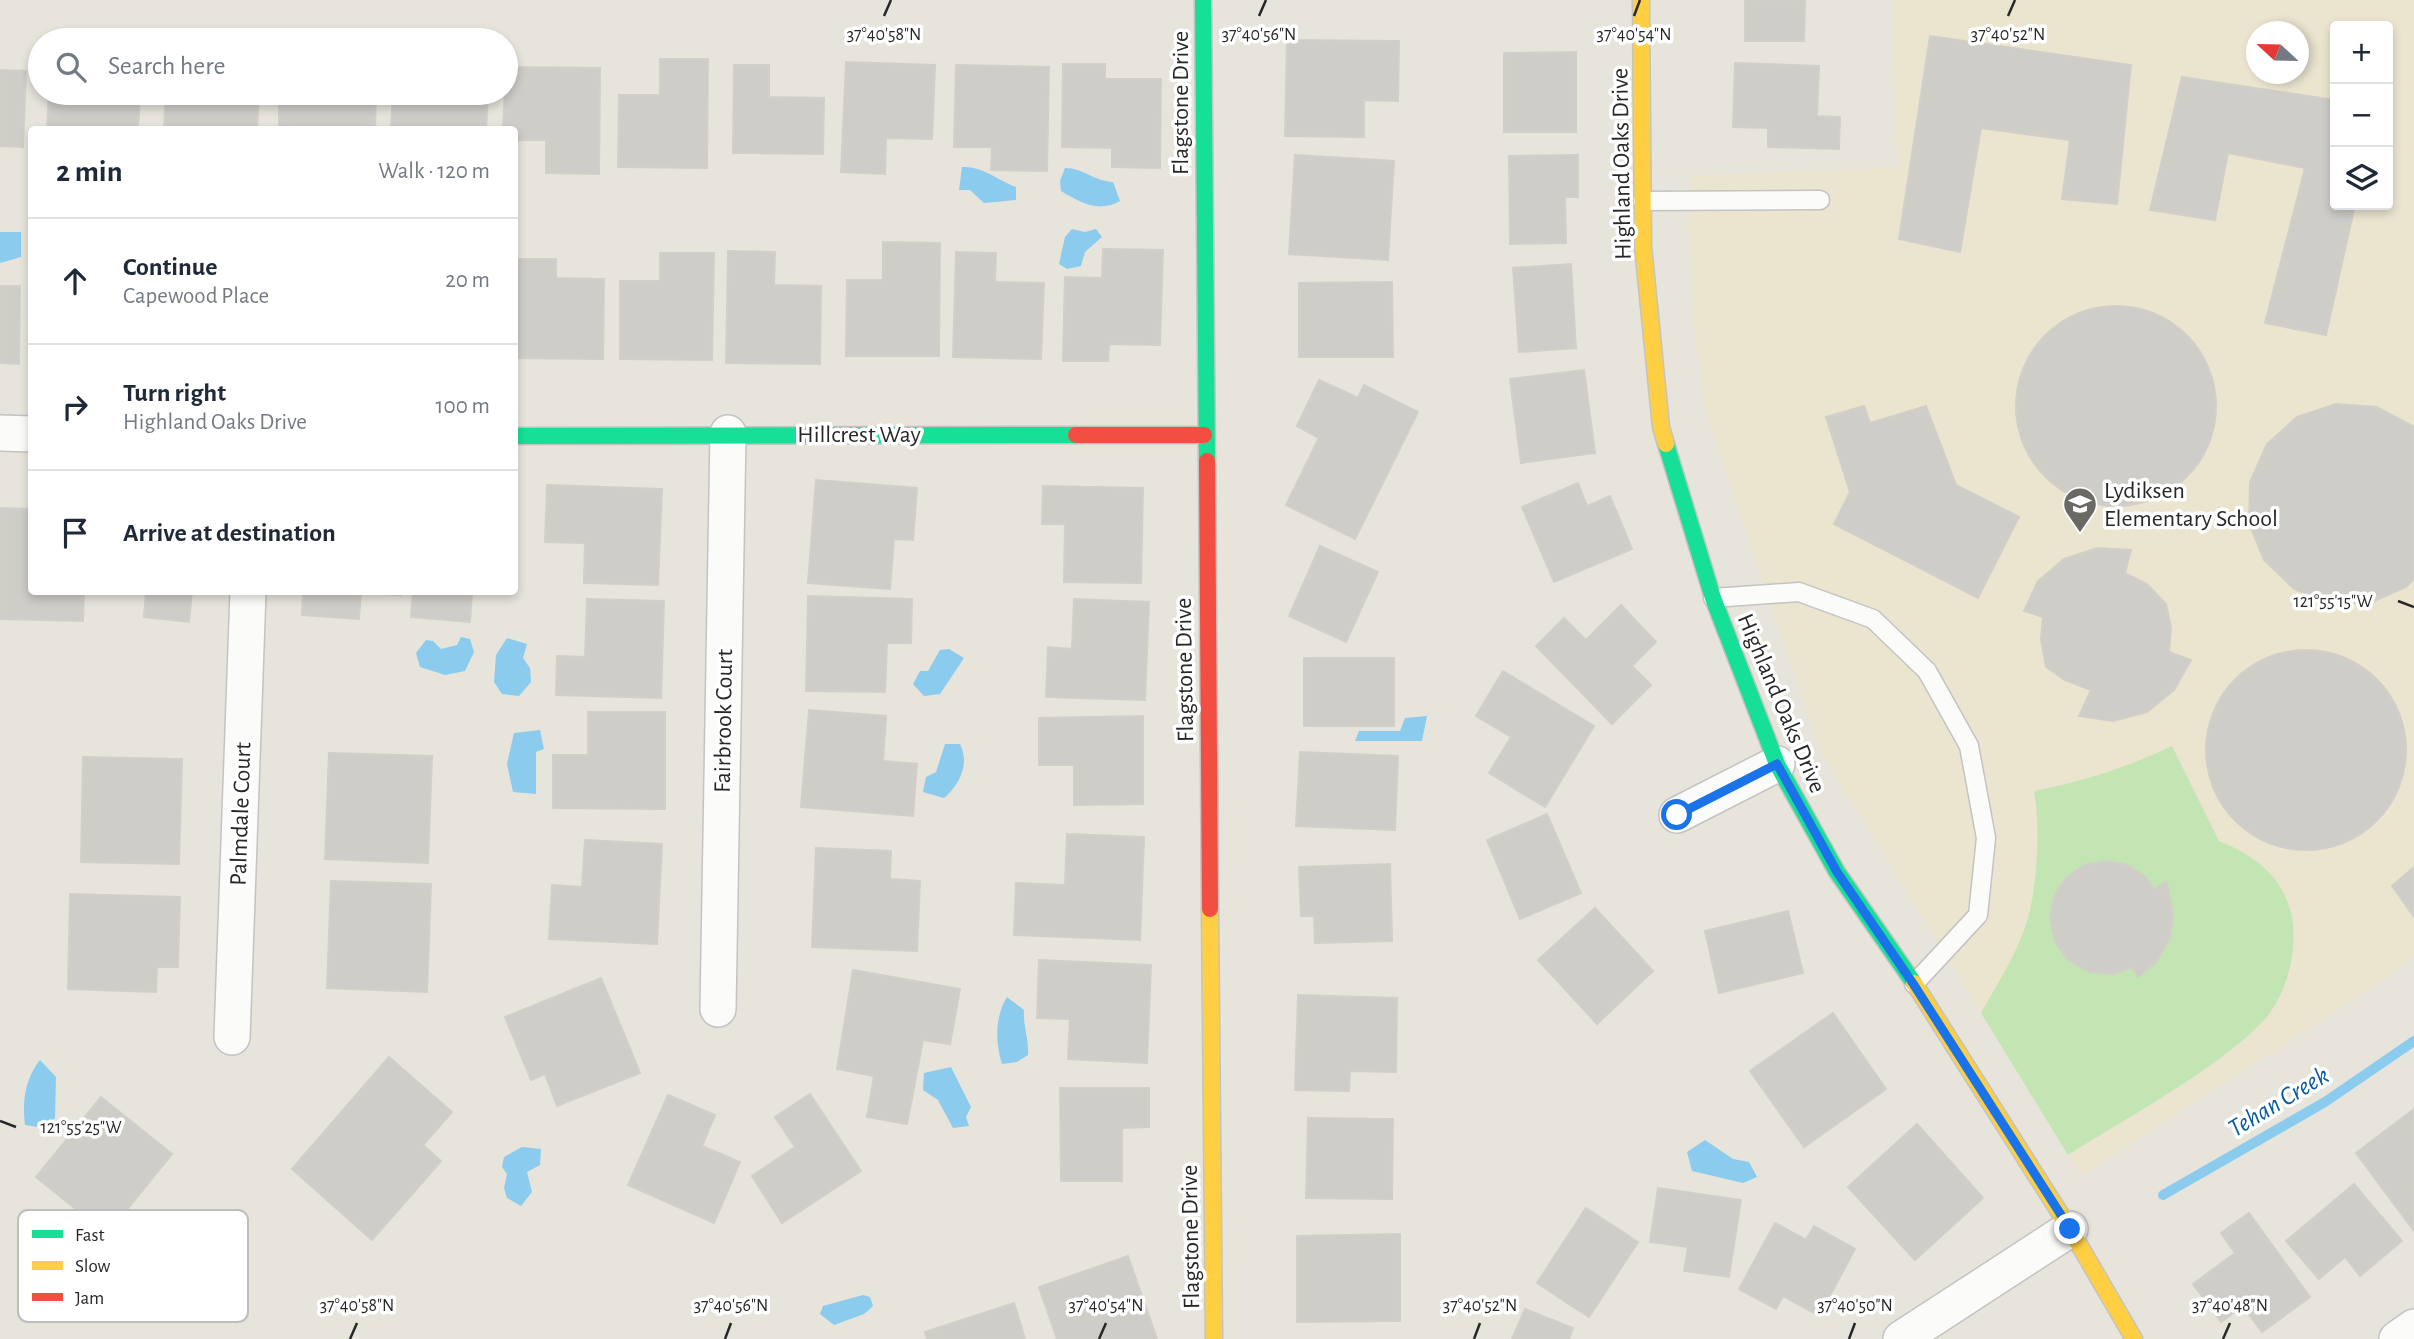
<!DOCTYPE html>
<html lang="en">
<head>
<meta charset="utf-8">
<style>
  :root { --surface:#fff; --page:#f6f6f7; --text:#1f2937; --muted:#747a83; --line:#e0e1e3 }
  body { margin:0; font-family:"Alegreya Sans",sans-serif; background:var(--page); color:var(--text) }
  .controls { position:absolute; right:21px; top:21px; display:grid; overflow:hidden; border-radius:7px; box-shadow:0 4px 10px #0003 }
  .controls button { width:63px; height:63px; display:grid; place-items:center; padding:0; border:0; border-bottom:2px solid var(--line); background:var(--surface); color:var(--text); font:35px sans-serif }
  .compass { position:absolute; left:2246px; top:21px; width:63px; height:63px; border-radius:50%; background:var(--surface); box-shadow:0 4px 10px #0003; rotate:292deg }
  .stop { position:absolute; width:21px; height:21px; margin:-16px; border:5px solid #1a73e8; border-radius:50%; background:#fff }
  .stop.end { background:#1a73e8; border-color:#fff; box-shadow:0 2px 7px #0008 }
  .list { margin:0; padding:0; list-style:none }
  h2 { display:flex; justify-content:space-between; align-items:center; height:91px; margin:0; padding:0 28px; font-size:30px }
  h2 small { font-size:23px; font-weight:400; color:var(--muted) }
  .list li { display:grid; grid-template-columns:46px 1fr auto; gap:21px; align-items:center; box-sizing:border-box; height:126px; padding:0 28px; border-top:2px solid var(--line) }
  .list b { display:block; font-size:26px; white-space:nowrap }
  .list p { margin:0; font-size:23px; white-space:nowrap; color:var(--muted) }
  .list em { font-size:23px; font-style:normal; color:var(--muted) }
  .icon { flex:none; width:38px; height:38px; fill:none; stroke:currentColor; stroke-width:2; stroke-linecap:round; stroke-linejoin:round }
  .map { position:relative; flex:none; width:2414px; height:1339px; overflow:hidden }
  .search { position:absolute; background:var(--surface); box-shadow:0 4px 10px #0003; left:28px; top:28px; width:490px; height:77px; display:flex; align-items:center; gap:18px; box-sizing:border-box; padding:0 24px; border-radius:38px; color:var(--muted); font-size:26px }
  .panel { position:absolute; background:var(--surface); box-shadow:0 4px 10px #0003; left:28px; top:126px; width:490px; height:469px; border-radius:7px }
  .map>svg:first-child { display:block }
  .education { fill:#ebe5d0; fill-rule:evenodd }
  .green { fill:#c3e5b3 }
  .water { fill:#8bcbed }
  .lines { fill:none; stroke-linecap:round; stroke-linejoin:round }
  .stream { stroke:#8bcbed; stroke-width:10 }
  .building { fill:#cfcdc8; stroke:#d2cfc8; stroke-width:2 }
  .lane-casing { stroke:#c4c3c2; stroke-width:21 }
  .street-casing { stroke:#c4c3c2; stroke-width:38 }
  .fast-casing { stroke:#c4c3c2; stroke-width:19 }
  .slow-casing { stroke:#c4c3c2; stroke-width:19 }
  .jam-casing { stroke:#c4c3c2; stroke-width:19 }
  .lane { stroke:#fbfbfa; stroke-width:18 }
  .street { stroke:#fbfbfa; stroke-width:35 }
  .fast { stroke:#16e098; stroke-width:16 }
  .slow { stroke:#ffcf43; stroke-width:16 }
  .jam { stroke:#f24e42; stroke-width:16 }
  .route { stroke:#1a73e8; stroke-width:9 }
  .ticks { fill:none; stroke:#272727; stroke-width:2.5 }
  .labels { text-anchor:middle; stroke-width:7; stroke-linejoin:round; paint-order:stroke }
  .street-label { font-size:24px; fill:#272727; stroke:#fff }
  .poi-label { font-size:24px; fill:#272727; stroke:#fff; text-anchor:start }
  .water-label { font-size:26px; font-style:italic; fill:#075b9c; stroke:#fff }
  .key { fill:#fff; stroke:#bebebe; stroke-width:2 }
  .key-label { font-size:19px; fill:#272727 }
  .ticks-label { font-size:18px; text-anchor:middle; fill:#272727; stroke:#fff; stroke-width:7; stroke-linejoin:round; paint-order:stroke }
</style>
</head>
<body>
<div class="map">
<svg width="2414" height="1339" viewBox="0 0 2414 1339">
  <rect width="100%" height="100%" fill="#e7e4dc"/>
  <!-- education -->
  <path class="education" d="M1892,0H2414V957L2381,982L2081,1176L1821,753L1705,411L1695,337L1688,224L1691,176L1897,167ZM2335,26H2388V205H2335ZM2256,32H2298V74H2256Z"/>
  <!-- green -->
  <path class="green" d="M2172,746L2219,841C2255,856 2284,876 2292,918C2297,947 2290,979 2275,1005C2249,1052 2118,1123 2068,1155L1981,1013C1999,981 2022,946 2030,910C2038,873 2040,828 2034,791C2082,782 2128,767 2172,746Z"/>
  <!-- water -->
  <g class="water">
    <path d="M962,167C983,166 997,180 1016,187V200L984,203L970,190H959Z"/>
    <path d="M1065,168C1083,168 1094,181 1113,182L1120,201C1099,213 1081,203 1061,191L1060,181Z"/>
    <path d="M1072,229L1085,232L1096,229L1102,237L1085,252L1081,266L1067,269L1059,264L1065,237Z"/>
    <path d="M0,232H21V257L0,263Z"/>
    <path d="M461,637L470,639L474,652L465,671L445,675L420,667L416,653L426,640L433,641L441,649L457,645Z"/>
    <path d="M507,638L527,644L523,658L530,668L531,682L519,696L502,694L494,682L496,655Z"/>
    <path d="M949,649L964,658L940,694L924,696L913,684L920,671H928L940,650Z"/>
    <path d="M1427,716L1422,741H1355L1359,731H1400L1405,718Z"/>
    <path d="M540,730L544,749L536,752V794L513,792L507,764L514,733Z"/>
    <path d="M945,744H960C970,764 960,784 944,798L923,792L926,777L936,772Z"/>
    <path d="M1007,997L1024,1010C1023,1027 1029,1038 1028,1055L1017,1062L1002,1064C995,1042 995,1016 1007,997Z"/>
    <path d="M40,1060L56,1077L55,1118L45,1128L25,1125C22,1101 25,1079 40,1060Z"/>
    <path d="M951,1067L971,1107L966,1117L969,1126L953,1128L938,1100L923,1090L924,1073Z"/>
    <path d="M1705,1140L1733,1159L1749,1162L1757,1177L1743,1183L1692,1171L1687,1152Z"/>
    <path d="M522,1147L541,1149L540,1165L527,1172L532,1192L521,1206L507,1198L504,1188L507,1174L502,1167L504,1157Z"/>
    <path d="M863,1295L870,1297L873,1306L864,1314L834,1325L820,1314L823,1306Z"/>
  </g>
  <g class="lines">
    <!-- stream -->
    <path class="stream" d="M2163,1195L2325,1102L2414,1041"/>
  </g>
  <!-- building -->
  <g class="building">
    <path d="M1745,0H1805L1804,41H1745Z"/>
    <path d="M1930,36L2131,65L2117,204L2062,199L2070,140L1981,128L1960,252L1899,239Z"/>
    <path d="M1287,40L1399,41L1398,101L1364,100V137L1285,136Z"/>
    <path d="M1576,52V132H1504V53Z"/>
    <path d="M660,59H708L707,168L618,167L619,95H660Z"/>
    <path d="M846,62L935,65L932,139L886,138L885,174L841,172Z"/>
    <path d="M1735,63L1819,66L1817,116L1840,117L1839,149L1768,147V128L1733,127Z"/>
    <path d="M1063,64H1105V79H1161L1160,168L1112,167V148L1062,147Z"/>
    <path d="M734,65H769V97L824,98L823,154L733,153Z"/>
    <path d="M956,65L1049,67L1047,171L991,170L992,147H954Z"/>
    <path d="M506,67L600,68L599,174L546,173V140H514V130H503Z"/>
    <path d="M0,70L26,71L23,147L0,146Z"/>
    <path d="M2182,77L2335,100V205H2355L2326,335L2265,323L2305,168L2228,153L2215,220L2150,210Z"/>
    <path d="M49,93H140L138,130H47Z"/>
    <path d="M166,93H259L257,130H164Z"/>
    <path d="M279,93H376L375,130H279Z"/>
    <path d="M393,93H488L486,130H391Z"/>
    <path d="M1295,155L1394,161L1388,260L1289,254Z"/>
    <path d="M1578,155V197H1565L1566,243L1510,244L1509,156Z"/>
    <path d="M883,242L940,243L939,356H846L847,280H883Z"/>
    <path d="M1103,249L1163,250L1160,345L1109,344L1108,361H1063L1065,277L1102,278Z"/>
    <path d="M728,251L775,252L774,285L821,286L820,364L726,363Z"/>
    <path d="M956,252L996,253L995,282L1044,283L1041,359L953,357Z"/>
    <path d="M660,253H714L712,360L620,359V281H660Z"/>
    <path d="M514,259H556V278L604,279L603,359L514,358Z"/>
    <path d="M1571,264L1576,348L1519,352L1513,268Z"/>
    <path d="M1392,282L1393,357H1299V283Z"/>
    <path d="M0,286H20L19,364L0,363Z"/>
    <circle cx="2116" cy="406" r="100"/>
    <path d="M1584,370L1595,453L1521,463L1510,379Z"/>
    <path d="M1319,380L1358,398L1364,385L1418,412L1355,539L1286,505L1319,438L1297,426Z"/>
    <path d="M2336,404L2377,407L2414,427V579L2406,587L2372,602L2331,604L2294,589L2264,560L2249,523L2250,482L2267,444L2297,417Z"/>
    <path d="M1864,406L1870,423L1926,406L1956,485L2019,517L1978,598L1834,524L1850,492L1826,417Z"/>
    <path d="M816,480L917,488L913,540L894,539L890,589L808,583Z"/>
    <path d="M1578,483L1587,506L1610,496L1632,549L1554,582L1522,507Z"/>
    <path d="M547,485L662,489L658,585L584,583L585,543L545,542Z"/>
    <path d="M1043,486L1143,488L1141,583L1064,582L1065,524H1042Z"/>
    <path d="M0,508L32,509V592H84L83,621L0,619Z"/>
    <path d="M1320,546L1378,572L1346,642L1289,616Z"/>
    <path d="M2097,548L2131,550L2125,573L2147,584L2166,604L2171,628L2169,652L2191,660L2174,690L2147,712L2113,721L2079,716L2091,690L2065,680L2046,667L2041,639L2043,617L2024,611L2038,581L2064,559Z"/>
    <path d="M146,592H192L189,622L144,617Z"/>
    <path d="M303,592H402L401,595L361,593L359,619L302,615Z"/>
    <path d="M413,592H472L470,622L411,617Z"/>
    <path d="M808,596L912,599L911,643H887L885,692L806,691Z"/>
    <path d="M587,599L664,601L661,698L556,695L557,656L585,657Z"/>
    <path d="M1074,599L1149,602L1145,700L1046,697L1048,647L1072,649Z"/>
    <path d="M1621,605L1656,642L1632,666L1651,685L1612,724L1536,646L1564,618L1586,640Z"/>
    <circle cx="2306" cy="750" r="100"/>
    <rect x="1304" y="658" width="90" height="68"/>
    <path d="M1503,671L1594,726L1545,807L1489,773L1511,737L1476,716Z"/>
    <path d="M809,710L886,716L883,761L917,764L913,816L801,807Z"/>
    <path d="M588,712H665V809L553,808V755H588Z"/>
    <path d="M1143,716V804L1074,805V765H1039V718Z"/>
    <path d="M1300,752L1398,756L1395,830L1296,826Z"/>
    <path d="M329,753L432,756L428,863L325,859Z"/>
    <path d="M83,757L182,759L179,864L81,862Z"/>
    <path d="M1547,814L1581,893L1520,919L1487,840Z"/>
    <path d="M1067,834L1144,837L1140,940L1014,935L1016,883L1065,885Z"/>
    <path d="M585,840L662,844L657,944L549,939L552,885L582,887Z"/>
    <path d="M816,848L891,851L890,879L920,881L917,951L812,947Z"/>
    <path d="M2106,861L2127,865L2146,877L2154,889L2166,882L2168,888L2173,915L2170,937L2157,961L2138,977L2132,967L2114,974L2090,972L2069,961L2055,942L2050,919L2054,896L2066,878L2084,865Z"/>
    <path d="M1390,864L1392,941L1315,943L1314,916H1301L1299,867Z"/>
    <path d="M2414,867V917L2392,886Z"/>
    <path d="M331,881L431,884L427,992L327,988Z"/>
    <path d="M70,894L180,897L178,967H157L156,992L68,989Z"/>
    <path d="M1595,908L1653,971L1597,1024L1538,960Z"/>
    <path d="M1788,911L1803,973L1719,993L1705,931Z"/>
    <path d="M1039,960L1151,965L1147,1063L1068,1059L1070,1019L1037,1018Z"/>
    <path d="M853,970L960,989L950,1044L923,1040L907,1124L867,1117L874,1076L837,1069Z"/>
    <path d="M601,978L640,1073L557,1106L545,1074L531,1080L505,1017Z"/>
    <path d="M1298,995L1397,998L1396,1072L1350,1071L1349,1091L1295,1090Z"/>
    <path d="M1833,1013L1886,1089L1804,1147L1750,1071Z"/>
    <path d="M389,1057L452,1112L423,1145L441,1161L372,1240L292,1169Z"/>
    <path d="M1060,1088H1149V1127L1122,1128V1181H1061Z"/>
    <path d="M810,1094L861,1171L782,1223L752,1176L795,1147L775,1117Z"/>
    <path d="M668,1095L715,1115L702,1146L740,1162L714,1223L628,1185Z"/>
    <path d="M101,1097L172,1154L107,1234L36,1177Z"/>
    <path d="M2414,1109V1231L2356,1153Z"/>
    <path d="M1308,1118L1393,1119L1392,1199L1306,1198Z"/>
    <path d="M1917,1124L1983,1198L1915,1260L1848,1187Z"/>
    <path d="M2354,1184L2402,1241L2360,1276L2345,1257L2319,1279L2286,1241Z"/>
    <path d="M1658,1188L1741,1200L1729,1277L1684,1271L1688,1247L1650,1242Z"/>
    <path d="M1586,1208L1638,1242L1589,1317L1537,1283Z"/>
    <path d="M2249,1213L2310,1297L2262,1332L2243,1306L2221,1322L2193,1284L2235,1253L2221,1233Z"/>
    <path d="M1775,1223L1806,1240L1814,1226L1855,1249L1819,1316L1783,1296L1776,1309L1739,1289Z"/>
    <path d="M1400,1234V1321L1297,1322V1236Z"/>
    <path d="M1128,1256L1157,1339H1057L1039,1287Z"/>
    <path d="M1014,1303L1025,1339H927L925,1332Z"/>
    <path d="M1525,1309L1573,1328L1569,1339H1512Z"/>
  </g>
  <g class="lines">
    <!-- lane casing -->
    <g class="lane-casing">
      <g id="lane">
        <path d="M1643,201L1820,200"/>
        <path d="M1713,598L1799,592L1873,619L1927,671L1969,746L1986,838L1978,915L1914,984"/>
      </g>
    </g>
    <!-- street casing -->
    <g class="street-casing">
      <g id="street">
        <path d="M0,433L32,434"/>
        <path d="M1677,815L1777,764"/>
        <path d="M718,1009L728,433"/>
        <path d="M232,1037L248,592"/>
        <path d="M1901,1339L2070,1229"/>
        <path d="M2397,1339L2414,1327"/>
      </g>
    </g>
    <!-- fast casing -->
    <g class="fast-casing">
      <g id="fast">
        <path d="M1203,0L1207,461"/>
        <path d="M514,436L1076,435"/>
        <path d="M1666,444L1713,598L1777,764L1837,872L1914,983"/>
      </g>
    </g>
    <!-- slow casing -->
    <g class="slow-casing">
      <g id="slow">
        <path d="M1641,0L1643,246L1661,427L1666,444"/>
        <path d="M1210,909L1214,1339"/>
        <path d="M1914,983L2070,1229L2134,1339"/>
      </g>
    </g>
    <!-- jam casing -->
    <g class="jam-casing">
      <g id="jam">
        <path d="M1076,435H1204"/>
        <path d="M1207,461L1210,909"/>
      </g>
    </g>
    <!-- lane -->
    <use href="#lane" class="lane"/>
    <!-- street -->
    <use href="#street" class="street"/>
    <!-- fast -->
    <use href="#fast" class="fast"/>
    <!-- slow -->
    <use href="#slow" class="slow"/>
    <!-- jam -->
    <use href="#jam" class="jam"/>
  </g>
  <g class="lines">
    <!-- route -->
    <path class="route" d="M1677,815L1777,764L1837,872L1914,985L2070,1229"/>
  </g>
  <!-- ticks -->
  <path class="ticks" d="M884,16L891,0M1259,16L1266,0M1634,16L1640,0M2008,16L2015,0M2398,601L2414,607M0,1121L16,1127M350,1339L357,1323M725,1339L731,1323M1099,1339L1106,1323M1474,1339L1480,1323M1849,1339L1855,1323M2223,1339L2230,1323"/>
  <!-- icons -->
  <defs>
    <g id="school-pin" transform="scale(1.75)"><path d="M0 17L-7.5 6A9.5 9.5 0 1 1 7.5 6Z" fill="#6a6966" stroke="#fff"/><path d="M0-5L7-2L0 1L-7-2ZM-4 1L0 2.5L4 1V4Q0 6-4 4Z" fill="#fff"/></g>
  </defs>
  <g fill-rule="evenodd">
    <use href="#school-pin" x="2080" y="504"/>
  </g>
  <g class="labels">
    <!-- street labels -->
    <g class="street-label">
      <text transform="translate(1180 103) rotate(-90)" y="8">Flagstone Drive</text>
      <text transform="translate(1621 164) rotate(-91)" y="8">Highland Oaks Drive</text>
      <text x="859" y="442">Hillcrest Way</text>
      <text transform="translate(1184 670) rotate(-91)" y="8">Flagstone Drive</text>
      <text transform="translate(1782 703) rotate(67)" y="8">Highland Oaks Drive</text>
      <text transform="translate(723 721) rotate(-89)" y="8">Fairbrook Court</text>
      <text transform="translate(240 814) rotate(-88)" y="8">Palmdale Court</text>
      <text transform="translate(1190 1237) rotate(-91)" y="8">Flagstone Drive</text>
    </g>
    <!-- poi labels -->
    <g class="poi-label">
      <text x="2104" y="498">Lydiksen<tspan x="2104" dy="28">Elementary School</tspan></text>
    </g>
    <!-- water labels -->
    <g class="water-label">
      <text transform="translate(2278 1101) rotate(-31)" y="9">Tehan Creek</text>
    </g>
  </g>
  <!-- legend -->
  <rect x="18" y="1210" width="230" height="112" rx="10" class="key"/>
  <rect x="32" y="1230" width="31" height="8" fill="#16e098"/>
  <rect x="32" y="1261" width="31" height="9" fill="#ffcf43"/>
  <rect x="32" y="1293" width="31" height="8" fill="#f24e42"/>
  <g class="key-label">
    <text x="75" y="1241">Fast</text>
    <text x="75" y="1272">Slow</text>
    <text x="75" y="1304">Jam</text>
  </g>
  <g class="ticks-label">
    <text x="884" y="40">37°40'58"N</text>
    <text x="1259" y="40">37°40'56"N</text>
    <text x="1634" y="40">37°40'54"N</text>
    <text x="2008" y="40">37°40'52"N</text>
    <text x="2333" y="607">121°55'15"W</text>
    <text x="81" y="1133">121°55'25"W</text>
    <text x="357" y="1311">37°40'58"N</text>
    <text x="731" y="1311">37°40'56"N</text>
    <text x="1106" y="1311">37°40'54"N</text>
    <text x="1480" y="1311">37°40'52"N</text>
    <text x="1855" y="1311">37°40'50"N</text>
    <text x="2230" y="1311">37°40'48"N</text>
  </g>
</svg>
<div class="controls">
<button>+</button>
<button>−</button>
<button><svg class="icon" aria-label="layers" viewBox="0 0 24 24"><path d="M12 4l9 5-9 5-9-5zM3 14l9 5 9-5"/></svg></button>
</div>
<svg class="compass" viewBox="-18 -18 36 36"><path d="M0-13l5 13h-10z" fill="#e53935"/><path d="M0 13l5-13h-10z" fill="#747a83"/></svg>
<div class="stop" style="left:1677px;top:815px"></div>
<div class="stop end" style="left:2070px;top:1229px"></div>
<div class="search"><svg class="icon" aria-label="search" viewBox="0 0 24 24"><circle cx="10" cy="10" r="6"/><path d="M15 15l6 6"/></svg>Search here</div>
<section class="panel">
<h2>2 min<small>Walk · 120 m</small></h2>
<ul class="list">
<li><svg class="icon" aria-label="ahead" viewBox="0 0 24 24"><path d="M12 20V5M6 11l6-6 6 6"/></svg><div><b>Continue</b><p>Capewood Place</p></div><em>20 m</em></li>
<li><svg class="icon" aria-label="right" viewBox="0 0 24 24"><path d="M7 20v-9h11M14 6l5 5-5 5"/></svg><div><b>Turn right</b><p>Highland Oaks Drive</p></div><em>100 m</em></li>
<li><svg class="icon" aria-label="arrive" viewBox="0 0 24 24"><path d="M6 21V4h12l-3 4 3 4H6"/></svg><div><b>Arrive at destination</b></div></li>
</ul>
</section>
</div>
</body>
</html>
